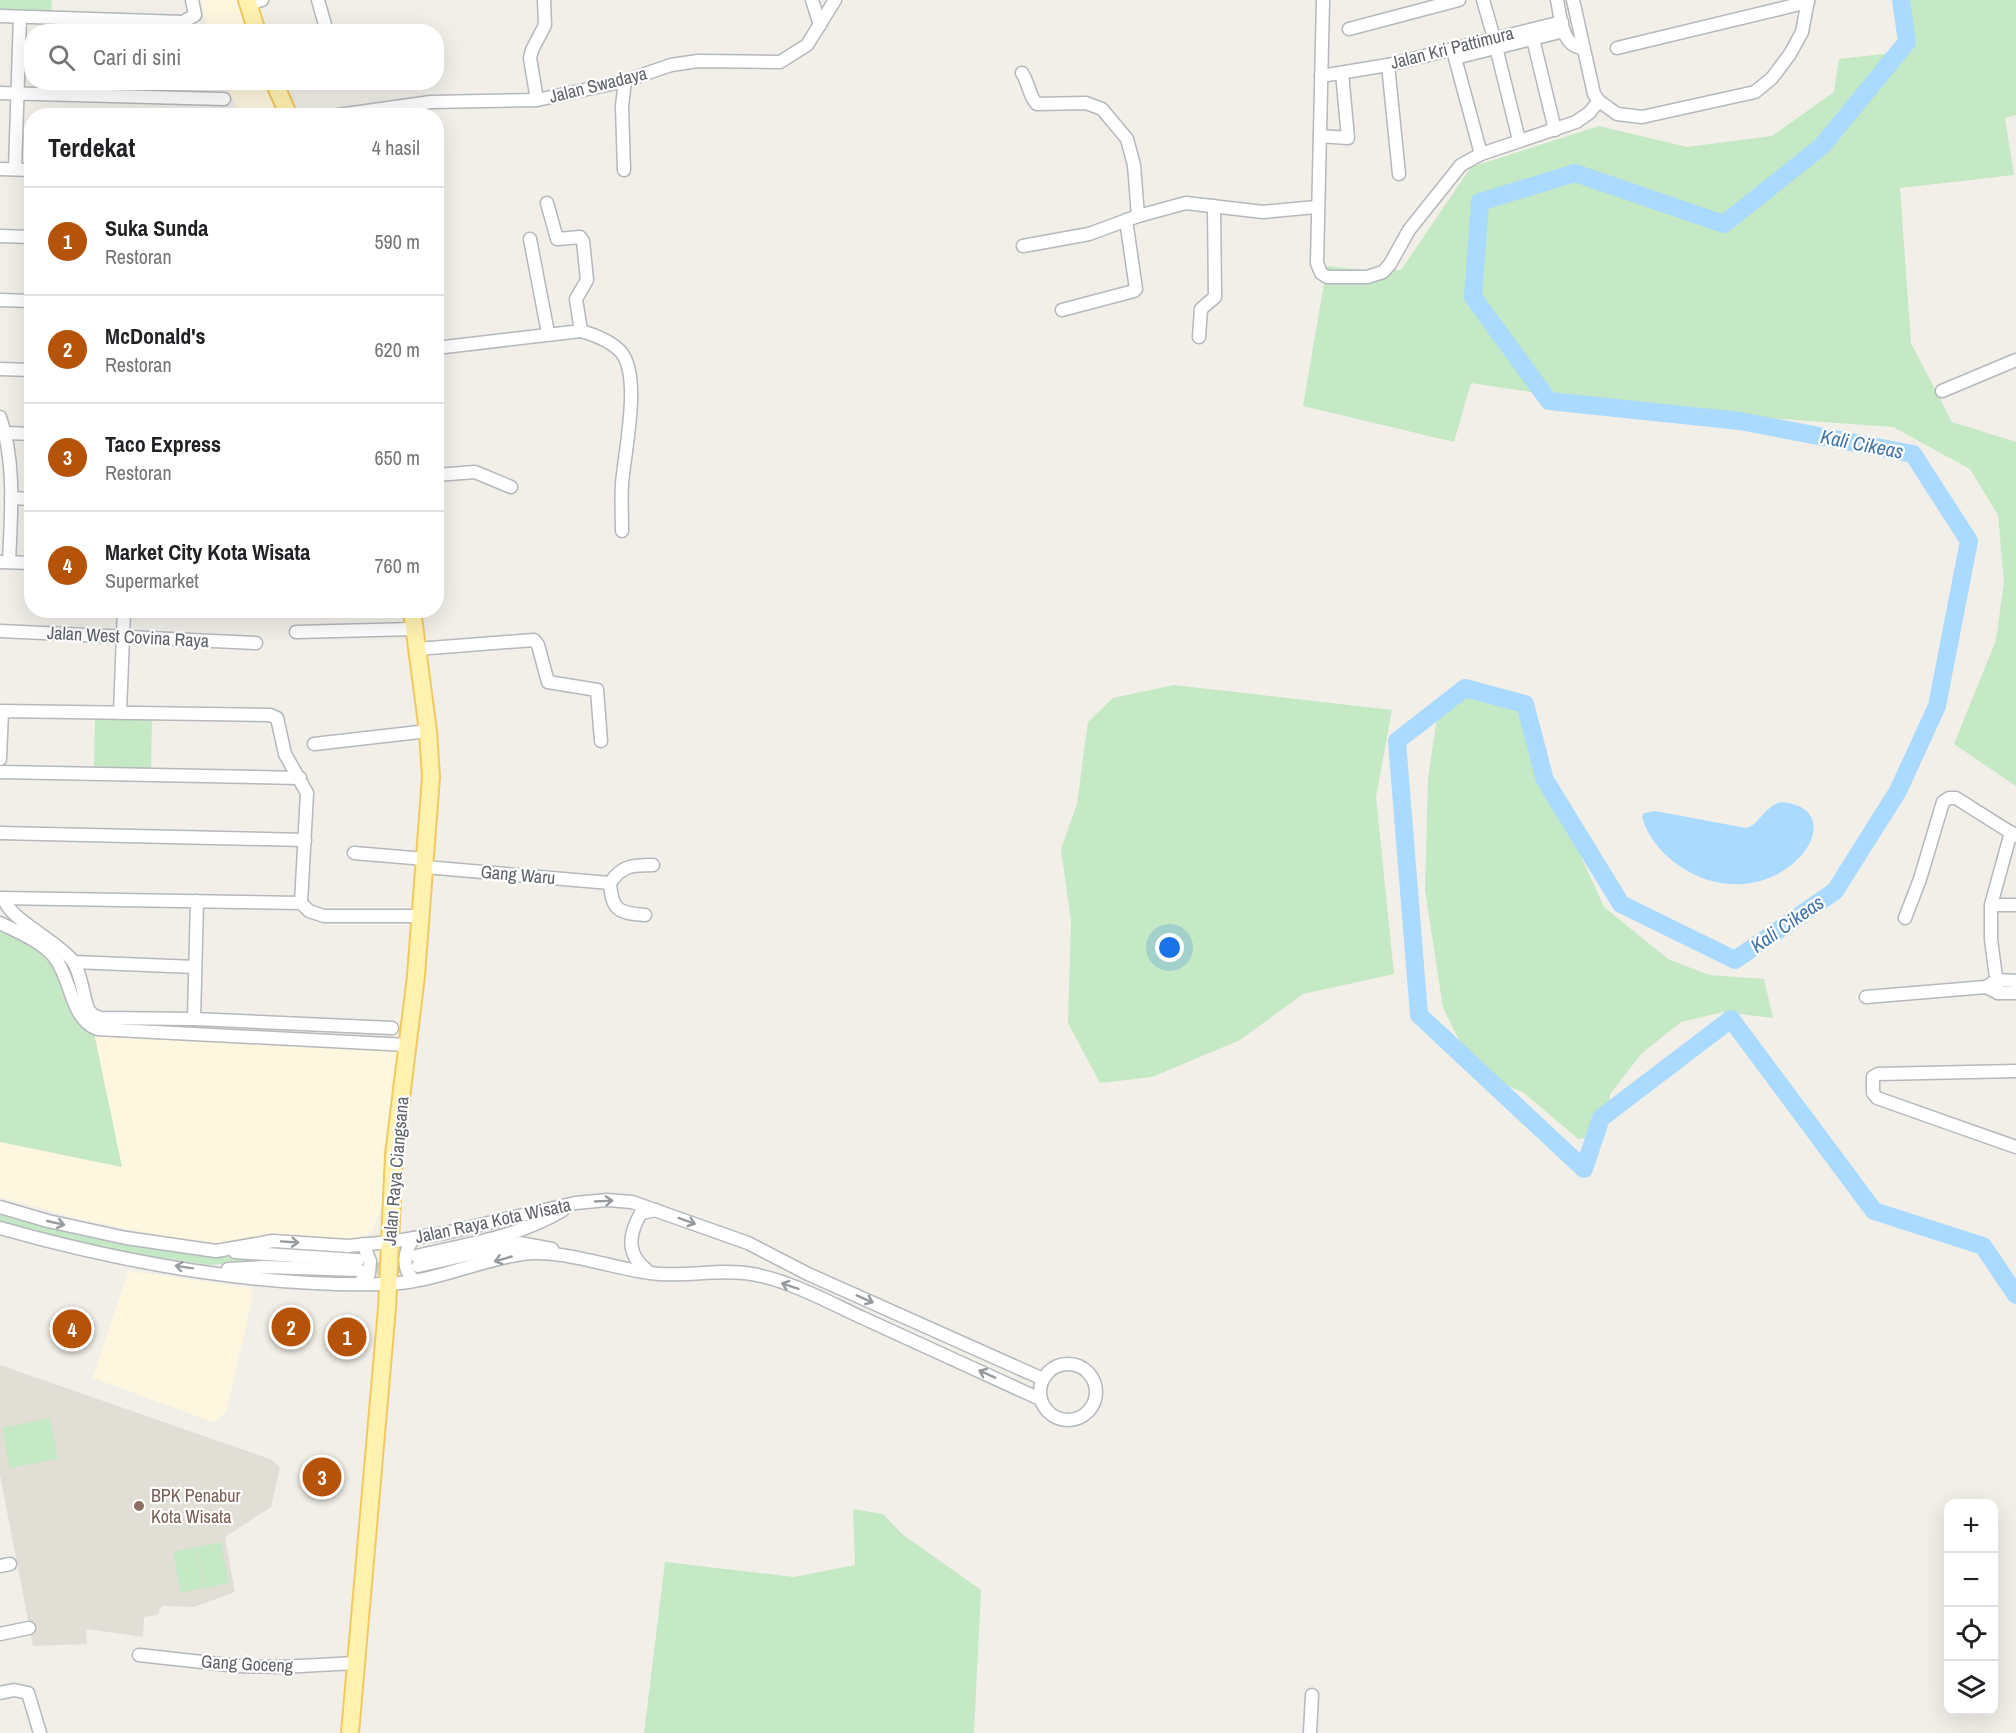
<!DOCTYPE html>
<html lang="id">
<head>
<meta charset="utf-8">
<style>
  :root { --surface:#fff; --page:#f6f6f6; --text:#202124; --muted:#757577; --line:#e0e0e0; --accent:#b45309 }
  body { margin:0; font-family:"Archivo Narrow",sans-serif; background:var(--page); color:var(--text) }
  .controls { position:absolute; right:18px; bottom:18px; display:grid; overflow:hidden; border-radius:12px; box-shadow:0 6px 24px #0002 }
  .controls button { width:54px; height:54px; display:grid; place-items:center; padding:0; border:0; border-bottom:2px solid var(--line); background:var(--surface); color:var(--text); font:30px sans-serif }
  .you { position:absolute; left:1170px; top:948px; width:21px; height:21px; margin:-15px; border:4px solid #fff; border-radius:50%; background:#1a73e8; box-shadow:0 0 0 9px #1a73e833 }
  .badge { display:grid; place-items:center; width:39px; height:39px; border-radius:50%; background:var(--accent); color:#fff; font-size:20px; font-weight:700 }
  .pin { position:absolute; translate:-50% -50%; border:3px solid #fff; box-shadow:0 2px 6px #0006 }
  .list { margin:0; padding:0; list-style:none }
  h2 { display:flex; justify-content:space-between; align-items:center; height:78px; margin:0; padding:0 24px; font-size:26px }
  h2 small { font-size:20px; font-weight:400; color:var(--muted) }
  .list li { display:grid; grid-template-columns:39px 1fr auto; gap:18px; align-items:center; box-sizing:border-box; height:108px; padding:0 24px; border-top:2px solid var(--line) }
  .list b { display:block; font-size:22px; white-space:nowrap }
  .list p { margin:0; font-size:20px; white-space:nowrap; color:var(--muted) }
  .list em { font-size:20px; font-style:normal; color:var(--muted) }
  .icon { flex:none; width:33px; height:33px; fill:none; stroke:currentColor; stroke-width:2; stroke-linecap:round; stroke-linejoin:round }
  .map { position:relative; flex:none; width:2016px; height:1733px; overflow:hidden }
  .search { position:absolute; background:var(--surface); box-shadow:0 6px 24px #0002; left:24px; top:24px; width:420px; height:66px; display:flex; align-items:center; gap:15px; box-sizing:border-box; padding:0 21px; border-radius:24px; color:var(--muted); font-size:22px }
  .panel { position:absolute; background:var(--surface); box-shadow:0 6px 24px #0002; left:24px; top:108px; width:420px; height:510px; border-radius:24px }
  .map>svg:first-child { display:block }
  .commercial { fill:#fef7e0 }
  .education { fill:#e1ded6 }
  .green { fill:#c5e8c5 }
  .water { fill:#aadaff }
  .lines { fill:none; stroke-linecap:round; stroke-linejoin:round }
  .river { stroke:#aadaff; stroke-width:18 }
  .minor-tunnel { stroke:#ccccc8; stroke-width:12; stroke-dasharray:12 6; stroke-linecap:butt }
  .minor-casing { stroke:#b5b8bc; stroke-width:15 }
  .major-casing { stroke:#f2c960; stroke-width:20 }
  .minor { stroke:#fff; stroke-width:12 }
  .major { stroke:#fff2af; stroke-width:16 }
  .oneway { stroke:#979a9d }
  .education-dot { fill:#8d6e63; stroke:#fff; stroke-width:2 }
  .labels { text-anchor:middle; stroke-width:4.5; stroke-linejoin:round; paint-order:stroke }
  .street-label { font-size:18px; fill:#5f6368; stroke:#fff }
  .education-label { font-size:18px; fill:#785e54; stroke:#fff; text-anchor:start }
  .water-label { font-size:20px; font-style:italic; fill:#4174aa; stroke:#fff }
</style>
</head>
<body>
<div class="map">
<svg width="2016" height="1733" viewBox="0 0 2016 1733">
  <rect width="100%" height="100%" fill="#f1efe8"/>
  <!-- commercial -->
  <g class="commercial">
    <path d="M201,0H240L251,31H207Z"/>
    <path d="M224,83H267L283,115H242Z"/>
    <path d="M94,1036L398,1049L385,1197L373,1231L364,1238L331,1239L268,1235L240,1242L216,1243L177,1239L79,1219L0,1197V1142L122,1167Z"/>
    <path d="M128,1271L251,1288L253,1296L226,1412L213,1422L93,1378Z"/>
  </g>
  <!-- education -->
  <path class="education" d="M0,1365L270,1459L280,1467L271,1507L225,1537L235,1592L194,1607L162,1606L158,1615L144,1617L143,1637L86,1629L87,1644L33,1646L0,1475Z"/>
  <!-- green -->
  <g class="green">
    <path d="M0,0H52L51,14L0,12Z"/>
    <path d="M1906,0H2016V115L2005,118L2014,175L1900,188L1911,343L1952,422L2016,442V786L1954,744L1996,640L2004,582L1998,515L1970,469L1893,427L1642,409L1471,383L1454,442L1303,406L1327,266L1363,270H1401L1471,167L1599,126L1687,147L1772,136L1834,92L1839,59L1910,51Z"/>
    <path d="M1174,685L1392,710L1376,797L1394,974L1303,994L1240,1040L1152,1077L1100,1083L1068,1023L1071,921L1061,849L1077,804L1088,722L1113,698Z"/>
    <path d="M1479,687L1506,690L1527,721L1559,808L1604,907L1668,959L1709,975L1764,979L1773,1018L1723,1012L1681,1022L1642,1053L1610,1094L1606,1135L1578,1139L1523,1092L1477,1075L1443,1008L1425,890L1428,779L1437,717Z"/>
    <path d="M95,717L152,718L151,770L94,769Z"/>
    <path d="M0,916L32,930L80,1011L92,1023L122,1167L0,1142Z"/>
    <path d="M0,1213C83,1234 164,1253 250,1259L251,1262L209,1265L118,1251L0,1222Z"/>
    <path d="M50,1418L58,1459L10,1468L2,1428Z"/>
    <path d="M853,1509L883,1514L902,1534L981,1590L974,1733H644L665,1562L794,1577L855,1565Z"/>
    <path d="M221,1542L229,1583L205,1588L197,1547Z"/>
    <path d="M196,1547L204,1588L181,1593L173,1552Z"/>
  </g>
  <!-- water -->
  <path class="water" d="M1781,802C1864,809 1774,928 1681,867C1663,855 1648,838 1642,817L1644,813L1655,811L1746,828C1759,826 1762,808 1781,802Z"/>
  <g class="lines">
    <!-- river -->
    <path class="river" d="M1901,0L1907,42L1822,146L1724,224L1575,173L1480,202L1473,297L1549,401L1740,421L1913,454L1969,541L1937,706L1898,791L1835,891L1735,960L1621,904L1545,780L1525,704L1465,688L1397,741L1419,1015L1584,1169L1601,1118L1731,1019L1874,1211L1983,1246L2016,1295"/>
    <!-- minor-tunnel -->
    <path class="minor-tunnel" d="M359,1270L416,1266"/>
    <!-- minor casing -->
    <g class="minor-casing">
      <g id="minor">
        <path d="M318,0L327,32"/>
        <path d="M812,0L820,25"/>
        <path d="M1323,0L1317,263L1321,273L1327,277H1367L1383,272L1390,264L1409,230L1461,165L1481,154L1576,122L1589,113L1599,101"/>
        <path d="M1483,0L1494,38"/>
        <path d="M1557,0C1561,18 1561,46 1583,48"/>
        <path d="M1573,0L1594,94L1599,101L1617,114L1642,117L1755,92L1772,78L1790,54L1802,32L1808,0"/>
        <path d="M247,4L262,0"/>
        <path d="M0,16L183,22L195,15L192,0"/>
        <path d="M1349,29L1459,0"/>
        <path d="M1533,39L1555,130"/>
        <path d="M1496,47L1519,140"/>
        <path d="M1617,48L1808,2"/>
        <path d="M1388,65L1399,174"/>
        <path d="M1022,73C1029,83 1029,97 1037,104L1086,103L1102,109L1127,139L1134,165L1138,216"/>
        <path d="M1321,76L1388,65L1562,22"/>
        <path d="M0,93L224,99"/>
        <path d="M537,100L530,58L532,50L545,25L544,0"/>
        <path d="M331,116L431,102L537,100L625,81L671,65L698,61L780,62L807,45L835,0"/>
        <path d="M1320,136L1348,138L1342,73"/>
        <path d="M1481,154L1455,58L1564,31"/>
        <path d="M0,169L32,170"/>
        <path d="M15,169L20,17"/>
        <path d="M624,170L622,106L625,81"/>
        <path d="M0,236L32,237"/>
        <path d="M530,239L548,333"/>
        <path d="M1023,246L1089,234L1138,216L1186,203L1263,212L1316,207"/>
        <path d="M0,300L32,301"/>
        <path d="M1062,310L1134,291L1136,289L1126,220"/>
        <path d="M581,331C595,335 611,341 621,352C642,377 624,454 622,484C621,500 622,515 622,531"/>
        <path d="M1199,337L1201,309L1215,297L1214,206"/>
        <path d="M436,348L581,331L576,299L587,280L583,241L580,237L557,239L547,203"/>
        <path d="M0,369L32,370"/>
        <path d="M1942,391L2016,360"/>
        <path d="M0,417C16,463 11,515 9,562"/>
        <path d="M6,433L32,434"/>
        <path d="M436,475L475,472L511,487"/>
        <path d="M11,498L32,499"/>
        <path d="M0,562L32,563"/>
        <path d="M0,631L256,643"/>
        <path d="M296,632L414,629"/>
        <path d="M417,649L534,640L538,645L548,682L597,690L601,741"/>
        <path d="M120,713L124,610"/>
        <path d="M314,744L428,731"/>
        <path d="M0,759L2,711L270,715L277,718L285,754L307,793L301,903"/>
        <path d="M0,772L300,778"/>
        <path d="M0,833L305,840"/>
        <path d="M354,853L425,859"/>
        <path d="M425,867L610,883C612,911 619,913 645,915"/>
        <path d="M610,883C622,865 633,865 653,865"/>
        <path d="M0,898L301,903L309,911L324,916H412"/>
        <path d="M4,898C7,918 56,940 72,960C81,972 83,995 88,1009L93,1015L101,1018L194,1019L197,901"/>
        <path d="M1991,905H2016"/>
        <path d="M1905,918L1920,879L1943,802L1949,798H1956L2016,836"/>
        <path d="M0,923C18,932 43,942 55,958C72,980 70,1018 97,1029L408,1045"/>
        <path d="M74,962L195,967"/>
        <path d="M2016,981L1997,980L1986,987L1998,993H2016"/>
        <path d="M1998,993L1991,939V905L2011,832"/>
        <path d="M1866,997L1986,987"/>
        <path d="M194,1019L392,1028"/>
        <path d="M2016,1071L1878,1074L1873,1077V1093L1877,1098L2016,1147"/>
        <path d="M0,1207L48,1221L126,1238L216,1251L273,1241L348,1246L390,1242L445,1233L575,1203L607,1200L632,1202L748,1243L808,1274L1043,1379"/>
        <path d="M0,1228C124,1263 256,1287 385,1284C433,1283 476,1261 522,1254C558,1248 612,1268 650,1273C684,1278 719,1268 752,1274C791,1281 828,1302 863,1318C922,1345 981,1372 1040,1399"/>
        <path d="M414,1238C404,1251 401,1268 414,1280"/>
        <path d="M235,1252L358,1260"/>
        <path d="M416,1256C467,1244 518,1237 563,1210"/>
        <path d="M418,1266L519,1243L552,1249"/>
        <path d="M228,1269L264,1267L359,1270"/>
        <path d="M648,1271C626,1255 628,1235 641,1213L656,1210"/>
        <path d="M358,1284L369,1274L370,1261L363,1244"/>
        <circle cx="1068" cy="1392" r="28"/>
        <path d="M0,1566L10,1564"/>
        <path d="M0,1634L29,1628"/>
        <path d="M139,1655L238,1666L281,1667L356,1663"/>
        <path d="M0,1693L14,1690L28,1693L40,1733"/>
        <path d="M1310,1733L1312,1695"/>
      </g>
    </g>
    <!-- major casing -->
    <g class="major-casing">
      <g id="major">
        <path d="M247,0L257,32"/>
        <path d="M274,82L289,116"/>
        <path d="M350,1733L387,1308L394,1155L416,976L431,777L428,731L412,610"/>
      </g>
    </g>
    <!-- minor -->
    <use href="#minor" class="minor"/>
    <!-- major -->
    <use href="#major" class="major"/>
  </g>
  <!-- one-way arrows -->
  <defs><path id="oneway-shaft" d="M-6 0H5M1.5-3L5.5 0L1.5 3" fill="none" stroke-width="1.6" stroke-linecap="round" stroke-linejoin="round" transform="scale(1.5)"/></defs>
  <g class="oneway">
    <use href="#oneway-shaft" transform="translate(604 1201) rotate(-3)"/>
    <use href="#oneway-shaft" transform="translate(687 1221) rotate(20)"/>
    <use href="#oneway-shaft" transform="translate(56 1223) rotate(13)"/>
    <use href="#oneway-shaft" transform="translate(290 1242) rotate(4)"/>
    <use href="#oneway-shaft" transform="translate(503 1259) rotate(164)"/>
    <use href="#oneway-shaft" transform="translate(184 1267) rotate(-171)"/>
    <use href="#oneway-shaft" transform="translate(790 1286) rotate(-161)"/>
    <use href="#oneway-shaft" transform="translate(865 1299) rotate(24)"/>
    <use href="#oneway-shaft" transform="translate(987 1374) rotate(-156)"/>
  </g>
  <!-- markers -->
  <circle class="education-dot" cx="139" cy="1506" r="6"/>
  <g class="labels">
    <!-- street labels -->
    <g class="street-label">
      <text transform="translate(1452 48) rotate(-14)" y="6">Jalan Kri Pattimura</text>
      <text transform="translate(598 85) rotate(-14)" y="6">Jalan Swadaya</text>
      <text transform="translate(128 637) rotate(3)" y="6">Jalan West Covina Raya</text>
      <text transform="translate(518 875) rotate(5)" y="6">Gang Waru</text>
      <text transform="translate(396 1171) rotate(-85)" y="6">Jalan Raya Ciangsana</text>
      <text transform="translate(493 1221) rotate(-12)" y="6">Jalan Raya Kota Wisata</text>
      <text transform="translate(247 1664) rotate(3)" y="6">Gang Goceng</text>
    </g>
    <!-- education labels -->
    <g class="education-label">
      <text x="151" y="1502">BPK Penabur<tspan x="151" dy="21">Kota Wisata</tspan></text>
    </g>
    <!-- water labels -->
    <g class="water-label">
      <text transform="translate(1862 444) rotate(11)" y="7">Kali Cikeas</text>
      <text transform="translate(1787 924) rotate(-35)" y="7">Kali Cikeas</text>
    </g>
  </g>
</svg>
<div class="controls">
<button>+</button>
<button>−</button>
<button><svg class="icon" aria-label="locate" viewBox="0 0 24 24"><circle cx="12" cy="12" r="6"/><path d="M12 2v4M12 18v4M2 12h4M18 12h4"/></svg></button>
<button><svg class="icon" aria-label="layers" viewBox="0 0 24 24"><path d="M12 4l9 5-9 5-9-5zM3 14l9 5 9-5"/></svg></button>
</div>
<div class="you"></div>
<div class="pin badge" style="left:347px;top:1337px">1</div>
<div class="pin badge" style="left:291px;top:1327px">2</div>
<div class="pin badge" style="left:322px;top:1477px">3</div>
<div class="pin badge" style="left:72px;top:1329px">4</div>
<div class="search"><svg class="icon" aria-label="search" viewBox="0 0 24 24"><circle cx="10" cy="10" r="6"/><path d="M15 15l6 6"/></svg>Cari di sini</div>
<section class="panel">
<h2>Terdekat<small>4 hasil</small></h2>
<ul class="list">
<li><span class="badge">1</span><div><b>Suka Sunda</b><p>Restoran</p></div><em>590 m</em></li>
<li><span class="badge">2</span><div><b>McDonald's</b><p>Restoran</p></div><em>620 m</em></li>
<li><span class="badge">3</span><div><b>Taco Express</b><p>Restoran</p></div><em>650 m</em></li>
<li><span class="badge">4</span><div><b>Market City Kota Wisata</b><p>Supermarket</p></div><em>760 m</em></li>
</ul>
</section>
</div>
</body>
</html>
